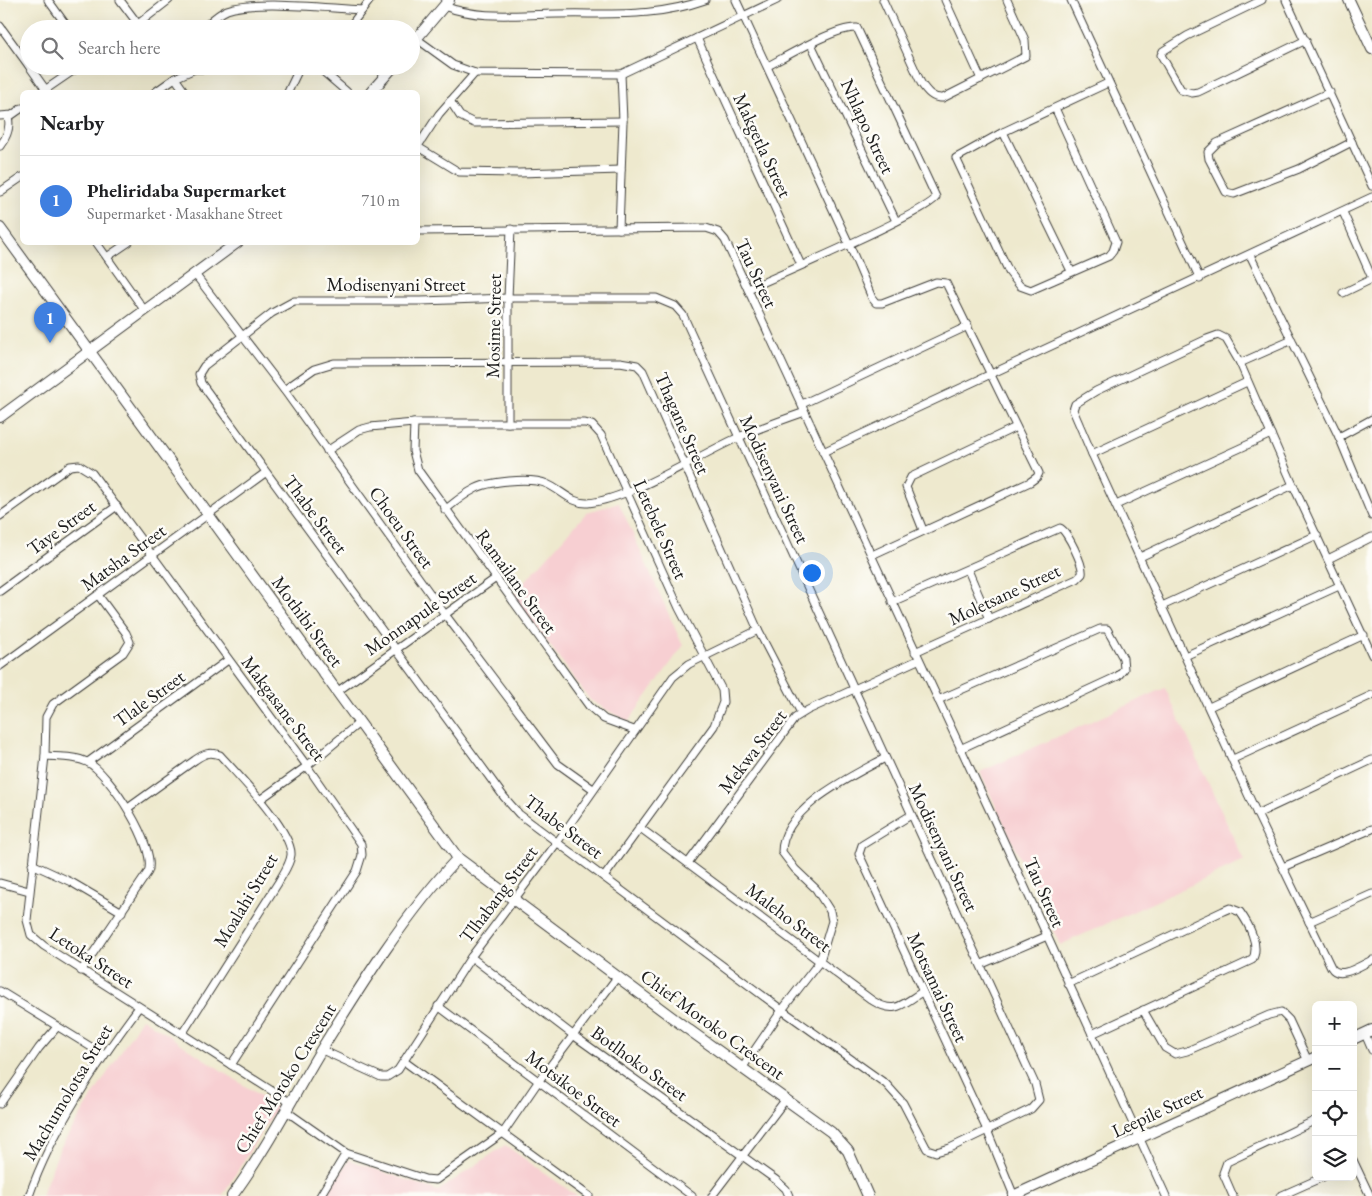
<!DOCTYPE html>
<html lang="en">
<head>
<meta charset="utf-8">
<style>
  :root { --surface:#fff; --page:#f2f2f2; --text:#202124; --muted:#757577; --line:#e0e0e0; --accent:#7c3aed }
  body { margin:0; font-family:"EB Garamond",serif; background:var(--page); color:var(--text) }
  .controls { position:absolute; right:15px; bottom:15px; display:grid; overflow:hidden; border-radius:8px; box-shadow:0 5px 20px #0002 }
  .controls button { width:45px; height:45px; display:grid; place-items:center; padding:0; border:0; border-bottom:1px solid var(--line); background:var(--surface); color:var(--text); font:25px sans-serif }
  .you { position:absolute; left:811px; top:572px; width:18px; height:18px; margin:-12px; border:4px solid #fff; border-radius:50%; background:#1a73e8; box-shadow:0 0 0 8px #1a73e833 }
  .badge { display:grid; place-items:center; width:32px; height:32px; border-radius:50%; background:var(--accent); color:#fff; font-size:16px; font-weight:700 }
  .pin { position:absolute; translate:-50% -41px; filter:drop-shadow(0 1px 2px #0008) }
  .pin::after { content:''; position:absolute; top:26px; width:18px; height:15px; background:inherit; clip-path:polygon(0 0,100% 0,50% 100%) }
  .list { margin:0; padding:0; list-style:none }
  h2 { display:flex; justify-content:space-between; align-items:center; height:65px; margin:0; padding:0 20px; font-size:21px }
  h2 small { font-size:16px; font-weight:400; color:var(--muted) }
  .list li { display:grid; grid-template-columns:32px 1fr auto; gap:15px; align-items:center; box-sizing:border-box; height:90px; padding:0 20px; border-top:1px solid var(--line) }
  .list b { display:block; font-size:19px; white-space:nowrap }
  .list p { margin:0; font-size:16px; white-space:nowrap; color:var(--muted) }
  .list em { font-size:16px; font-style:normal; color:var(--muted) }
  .icon { flex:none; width:28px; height:28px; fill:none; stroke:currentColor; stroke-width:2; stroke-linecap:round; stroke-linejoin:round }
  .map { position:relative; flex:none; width:1372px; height:1196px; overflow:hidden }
  .search { position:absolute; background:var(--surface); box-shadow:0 5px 20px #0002; left:20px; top:20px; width:400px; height:55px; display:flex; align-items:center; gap:12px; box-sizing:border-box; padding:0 18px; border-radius:28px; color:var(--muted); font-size:19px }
  .panel { position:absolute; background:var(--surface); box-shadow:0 5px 20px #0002; left:20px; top:90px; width:400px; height:155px; border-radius:8px }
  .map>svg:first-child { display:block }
  .built { fill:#f7cfd2 }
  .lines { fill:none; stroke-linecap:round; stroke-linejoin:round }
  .street-casing { stroke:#3c3b37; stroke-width:9 }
  .secondary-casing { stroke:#3c3b37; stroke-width:12 }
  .street { stroke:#fff; stroke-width:7 }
  .secondary { stroke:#fff; stroke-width:10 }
  .labels { text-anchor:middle; stroke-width:5; stroke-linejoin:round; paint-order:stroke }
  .street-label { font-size:19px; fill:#1c1c1c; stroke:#fdfcf7 }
</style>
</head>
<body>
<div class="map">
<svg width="1372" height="1196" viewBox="0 0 1372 1196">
  <rect width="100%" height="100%" fill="#fdfcf7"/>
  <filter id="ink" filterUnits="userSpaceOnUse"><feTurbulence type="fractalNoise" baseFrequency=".02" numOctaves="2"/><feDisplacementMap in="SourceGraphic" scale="10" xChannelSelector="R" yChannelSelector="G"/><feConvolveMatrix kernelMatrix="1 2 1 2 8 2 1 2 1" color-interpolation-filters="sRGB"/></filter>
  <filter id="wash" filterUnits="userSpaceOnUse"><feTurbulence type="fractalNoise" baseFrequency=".0096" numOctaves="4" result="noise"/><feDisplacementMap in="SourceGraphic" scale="20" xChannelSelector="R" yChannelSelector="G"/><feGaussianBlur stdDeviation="1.12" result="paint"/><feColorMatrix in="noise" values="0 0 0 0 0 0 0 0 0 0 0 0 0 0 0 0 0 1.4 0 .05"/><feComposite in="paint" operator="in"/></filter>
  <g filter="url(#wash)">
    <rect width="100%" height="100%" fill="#eee9ce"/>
    <!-- built -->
    <g class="built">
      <path d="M619,503L683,646L628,722L590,700L513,595L587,512Z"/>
      <path d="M1165,688L1244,861L1060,945L980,772Z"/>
      <path d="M142,1018L277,1107L222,1196H41L60,1148Z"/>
      <path d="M505,1145L577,1196H325L349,1160L438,1191Z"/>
    </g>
  </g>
  <g filter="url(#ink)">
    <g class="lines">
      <!-- street casing -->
      <g class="street-casing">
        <g id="street">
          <path d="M48,0L69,29"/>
          <path d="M120,0L138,24V29"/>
          <path d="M736,0L849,244L872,298L876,303H882L936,282L946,283L1039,473L1037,477L1030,482L872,555"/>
          <path d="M883,0L921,83C927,92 933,99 943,98L1026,56L1025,40L1007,0"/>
          <path d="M945,0L981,79"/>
          <path d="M1071,0L1200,279"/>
          <path d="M1262,0L1187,36L1163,51L1161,55L1181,90L1192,93L1198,92L1306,40"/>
          <path d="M1286,0L1372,186"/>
          <path d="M444,6C480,20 519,14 557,14C609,13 654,18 705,0"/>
          <path d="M138,24L169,0"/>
          <path d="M0,26L29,66"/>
          <path d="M202,29C210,22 217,14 227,10C255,0 330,8 362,10"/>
          <path d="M348,29L370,0"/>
          <path d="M697,38L801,265"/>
          <path d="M417,39L453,65L475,73L621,74L777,0"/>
          <path d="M811,44L896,221"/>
          <path d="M29,66L46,90"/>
          <path d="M175,78L185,92"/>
          <path d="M42,92L80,66"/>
          <path d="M155,92L175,78L195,69L318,67L347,92"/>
          <path d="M288,92L299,69"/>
          <path d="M1330,92L1217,143L1208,152L1209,159L1226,192L1234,194L1299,169L1352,142"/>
          <path d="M450,101L460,116L474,123L623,121"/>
          <path d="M1055,108L1116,242L1113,251L1109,256L1031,290L1020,286L1009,272L956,158L1003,132L1108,83"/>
          <path d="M0,116L12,115L22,108"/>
          <path d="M1003,132L1071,271"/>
          <path d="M0,146C7,137 11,128 8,117"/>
          <path d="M418,146L439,114L475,73"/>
          <path d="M418,147L459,172L519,173L621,170"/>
          <path d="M0,192L22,177"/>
          <path d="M1343,212L1372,278"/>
          <path d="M619,229L623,121L621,74"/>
          <path d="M418,231L706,228L718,232L725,240L1001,835L1166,1196"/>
          <path d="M96,242L145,311"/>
          <path d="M1250,255L1339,437L1372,516"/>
          <path d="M107,257L129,242"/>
          <path d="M194,273L284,390L444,613L558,764L593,789"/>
          <path d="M748,289C773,278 930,211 936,197L857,28C837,26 787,56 768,66"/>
          <path d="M1343,293L1372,279"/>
          <path d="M508,298H656L675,306L683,315L1035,1084L1039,1100L1031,1109L950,1148L936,1152L927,1149L903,1103L886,1084L782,1010L519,814L504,797L201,383L199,374L204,366L272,313L294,301H421Z"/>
          <path d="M1240,363L1292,340"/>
          <path d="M284,390L314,369L334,363L620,362L637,365L643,371L758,630L801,713"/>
          <path d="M802,404L968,326"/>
          <path d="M414,423L413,451L418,470L589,706L604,719L634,730"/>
          <path d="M508,423V298L511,229"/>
          <path d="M1339,437L1372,419"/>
          <path d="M327,451L359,430L370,427L414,423H585L592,425L601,435L679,608L722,690L723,702L714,726L604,877"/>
          <path d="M823,452L1372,197"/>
          <path d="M1092,454L1247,382"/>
          <path d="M1116,505L1271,434"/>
          <path d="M445,510C454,503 463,495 473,490C487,481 531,477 547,484C561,490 572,504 588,503C630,499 697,456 737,438C759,428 782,420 805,412"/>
          <path d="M0,516L70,466L79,465L92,473L307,766L361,844L362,855L357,871L231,1065"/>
          <path d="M923,530L906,487L911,477L1016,427"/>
          <path d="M1140,557L1293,485"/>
          <path d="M1328,559L1372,537"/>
          <path d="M968,570L989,619"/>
          <path d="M0,591L117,506"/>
          <path d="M98,595L126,633L130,642L123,653L53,704L46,717L45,756L27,920L31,935L44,946L291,1103"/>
          <path d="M892,602L1060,528C1067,530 1084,566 1082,574L1077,579L915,652"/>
          <path d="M1162,606L1317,535"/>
          <path d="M1372,655L1293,485L1240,363L1226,339L1218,335L1207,339L1096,391L1075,404L1073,410L1092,454L1257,814L1331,967C1339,981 1361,965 1372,960"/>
          <path d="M1185,656L1339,586"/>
          <path d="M0,666L265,473"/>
          <path d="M338,691L496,578"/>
          <path d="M938,700L1100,629H1107L1123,658L1124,669L1118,676L960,749"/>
          <path d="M1209,707L1364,635"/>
          <path d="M45,756C58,757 75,756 87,762C109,772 158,849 148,872L81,971"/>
          <path d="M1233,759L1372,695"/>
          <path d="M88,762L228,660"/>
          <path d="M261,799L307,766L360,722"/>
          <path d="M128,808L195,760C204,754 209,751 220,755C236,773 293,831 291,855C290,865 282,875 278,883L182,1034"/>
          <path d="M1257,814L1372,760"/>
          <path d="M911,815L862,845L859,854L987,1130L1014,1196"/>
          <path d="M639,827L873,1001C896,1015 902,1004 922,992"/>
          <path d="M688,863L795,718L808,710L918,660"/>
          <path d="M32,864L71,882L122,912"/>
          <path d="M1283,867L1372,829"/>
          <path d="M0,883L29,891"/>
          <path d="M1309,922L1372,894"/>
          <path d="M471,957L573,1035L776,1180L786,1189L789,1196"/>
          <path d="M982,964L1047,936"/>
          <path d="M1068,984L1223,911L1230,908L1240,912C1248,923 1261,946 1252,960L1092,1034"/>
          <path d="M0,991L104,1055"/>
          <path d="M438,1006L692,1196"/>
          <path d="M1143,1010L1165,1048L1175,1054L1187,1051L1269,1015L1281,1012L1289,1020L1308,1061"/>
          <path d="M1365,1034L1372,1050"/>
          <path d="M322,1050L381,1077H387L398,1070L471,957L556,844L673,677L689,664L758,630"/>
          <path d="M405,1062L589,1196"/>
          <path d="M743,1067L782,1010L820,961L832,921L830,911L816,889L795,869L782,852C782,808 852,776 885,758"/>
          <path d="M0,1104L39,1048L57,1027"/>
          <path d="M286,1111L346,1153L425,1179L436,1180L503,1133L538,1082L618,976"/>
          <path d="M1353,1160L1370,1196"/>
          <path d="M29,1196C53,1128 96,1065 139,1007"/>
          <path d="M320,1196L346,1153"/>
          <path d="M712,1196L786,1099"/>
          <path d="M1233,1196L1223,1173L1227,1162L1316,1120"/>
          <path d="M1280,1196L1323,1177"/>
        </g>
      </g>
      <!-- secondary casing -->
      <g class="secondary-casing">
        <g id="secondary">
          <path d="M1349,0L1372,49"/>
          <path d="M411,45L449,0"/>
          <path d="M371,92L394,66"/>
          <path d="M0,228L458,858L685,1027L831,1132L848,1151L868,1196"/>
          <path d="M0,417L238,242"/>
          <path d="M1353,1039L1372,1030"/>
          <path d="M232,1196C266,1150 292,1098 321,1050C361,985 406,913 458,858"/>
          <path d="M1013,1196L1316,1057"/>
        </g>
      </g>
      <!-- street -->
      <use href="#street" class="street"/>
      <!-- secondary -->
      <use href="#secondary" class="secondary"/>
    </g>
  </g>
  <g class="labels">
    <!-- street labels -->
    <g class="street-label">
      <text transform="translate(868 126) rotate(65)" y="7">Nhlapo Street</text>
      <text transform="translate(763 145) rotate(65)" y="7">Makgetla Street</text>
      <text transform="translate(757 273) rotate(65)" y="7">Tau Street</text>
      <text x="396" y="291">Modisenyani Street</text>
      <text transform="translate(493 326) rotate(-89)" y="7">Mosime Street</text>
      <text transform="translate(683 423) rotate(66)" y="7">Thagane Street</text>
      <text transform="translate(775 479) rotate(65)" y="7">Modisenyani Street</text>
      <text transform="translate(316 514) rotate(53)" y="7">Thabe Street</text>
      <text transform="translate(61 527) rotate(-36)" y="7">Taye Street</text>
      <text transform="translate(402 527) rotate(54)" y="7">Choeu Street</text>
      <text transform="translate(661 529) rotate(66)" y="7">Letebele Street</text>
      <text transform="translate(123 557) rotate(-36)" y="7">Matsha Street</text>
      <text transform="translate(517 581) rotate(54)" y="7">Ramailane Street</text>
      <text transform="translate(1004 594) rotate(-25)" y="7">Moletsane Street</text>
      <text transform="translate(420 613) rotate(-35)" y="7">Monnapule Street</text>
      <text transform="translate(308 621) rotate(54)" y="7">Mothibi Street</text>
      <text transform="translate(149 698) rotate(-36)" y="7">Tlale Street</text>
      <text transform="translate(284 708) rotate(53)" y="7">Makgasane Street</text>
      <text transform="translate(752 751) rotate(-53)" y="7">Mekwa Street</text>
      <text transform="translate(564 826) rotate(37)" y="7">Thabe Street</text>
      <text transform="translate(944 847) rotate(65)" y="7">Modisenyani Street</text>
      <text transform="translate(1045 892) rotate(66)" y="7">Tau Street</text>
      <text transform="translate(498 894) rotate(-53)" y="7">Tlhabang Street</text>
      <text transform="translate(245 900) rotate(-59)" y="7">Moalahi Street</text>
      <text transform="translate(789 917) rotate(37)" y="7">Maleho Street</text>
      <text transform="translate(92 957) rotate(33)" y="7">Letoka Street</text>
      <text transform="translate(938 987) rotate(65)" y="7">Motsamai Street</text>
      <text transform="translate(713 1024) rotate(36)" y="7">Chief Moroko Crescent</text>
      <text transform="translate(640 1063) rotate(36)" y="7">Botlhoko Street</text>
      <text transform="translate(285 1078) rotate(-58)" y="7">Chief Moroko Crescent</text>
      <text transform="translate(574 1088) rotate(37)" y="7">Motsikoe Street</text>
      <text transform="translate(67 1092) rotate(-59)" y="7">Machumolotsa Street</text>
      <text transform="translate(1157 1111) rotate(-25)" y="7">Leepile Street</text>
    </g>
  </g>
</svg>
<div class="controls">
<button>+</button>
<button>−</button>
<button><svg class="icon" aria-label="locate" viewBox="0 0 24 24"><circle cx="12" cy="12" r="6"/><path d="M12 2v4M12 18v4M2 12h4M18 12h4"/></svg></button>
<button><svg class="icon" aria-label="layers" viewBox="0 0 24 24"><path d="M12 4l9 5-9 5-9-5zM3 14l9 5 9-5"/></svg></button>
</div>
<div class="you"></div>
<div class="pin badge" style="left:50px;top:343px;background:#3f7fe0">1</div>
<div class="search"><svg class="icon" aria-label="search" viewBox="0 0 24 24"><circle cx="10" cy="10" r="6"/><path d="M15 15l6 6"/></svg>Search here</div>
<section class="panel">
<h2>Nearby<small></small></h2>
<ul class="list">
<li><span class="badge" style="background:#3f7fe0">1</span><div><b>Pheliridaba Supermarket</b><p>Supermarket · Masakhane Street</p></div><em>710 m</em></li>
</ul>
</section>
</div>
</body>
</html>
